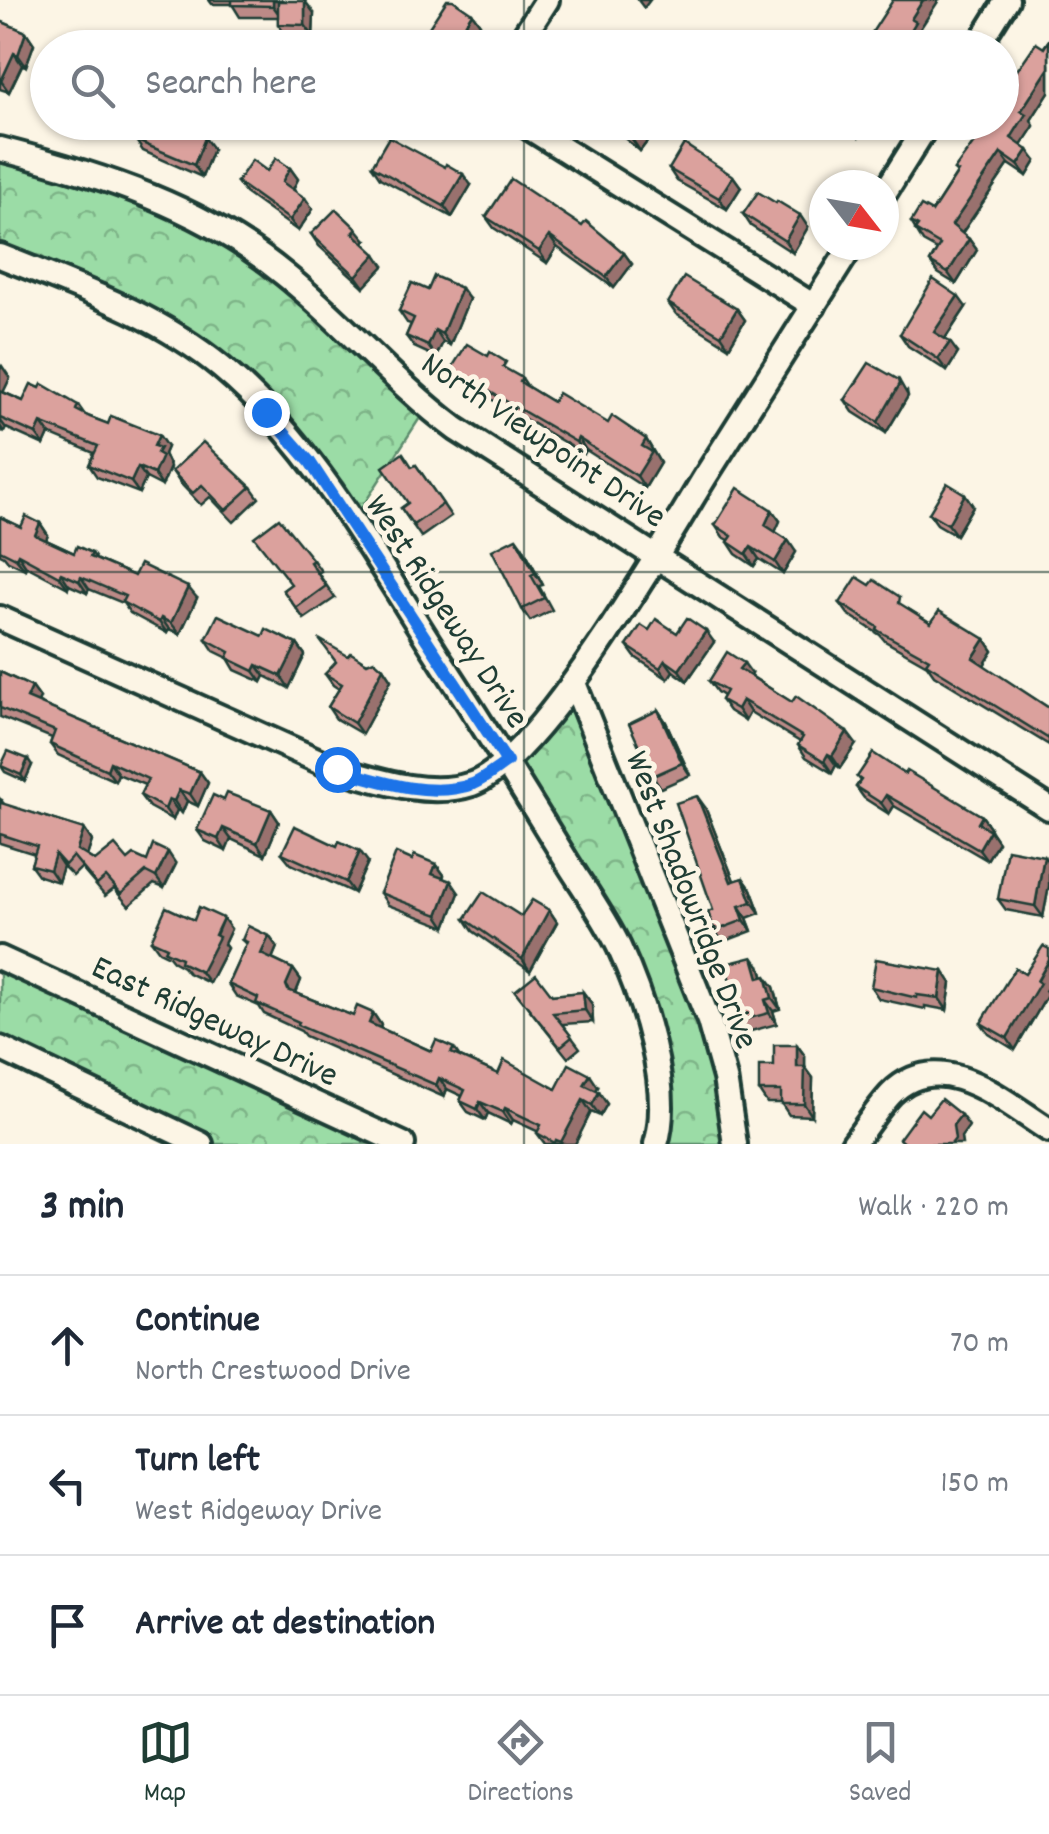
<!DOCTYPE html>
<html lang="en">
<head>
<meta charset="utf-8">
<style>
  :root { --surface:#fff; --page:#f6f6f7; --text:#1f2937; --muted:#747a83; --line:#e0e1e3; --accent:#1f3d34 }
  body { margin:0; font-family:Dekko,sans-serif; background:var(--page); color:var(--text) }
  .compass { position:absolute; left:809px; top:170px; width:90px; height:90px; border-radius:50%; background:var(--surface); box-shadow:0 2px 8px #0004; rotate:121deg }
  .stop { position:absolute; width:30px; height:30px; margin:-22px; border:8px solid #1a73e8; border-radius:50%; background:#fff }
  .stop.end { background:#1a73e8; border-color:#fff; box-shadow:0 2px 10px #0008 }
  .list { margin:0; padding:0; list-style:none }
  h2 { display:flex; justify-content:space-between; align-items:center; height:130px; margin:0; padding:0 40px; font-size:42px }
  h2 small { font-size:32px; font-weight:400; color:var(--muted) }
  .list li { display:grid; grid-template-columns:65px 1fr auto; gap:30px; align-items:center; box-sizing:border-box; height:140px; padding:0 40px; border-top:2px solid var(--line) }
  .list b { display:block; font-size:38px; white-space:nowrap }
  .list p { margin:0; font-size:32px; white-space:nowrap; color:var(--muted) }
  .list em { font-size:32px; font-style:normal; color:var(--muted) }
  .icon { flex:none; width:55px; height:55px; fill:none; stroke:currentColor; stroke-width:2; stroke-linecap:round; stroke-linejoin:round }
  .map { position:relative; flex:none; width:1049px; height:1144px; overflow:hidden }
  .search { position:absolute; background:var(--surface); box-shadow:0 2px 8px #0004; left:30px; right:30px; top:30px; height:110px; display:flex; align-items:center; gap:25px; box-sizing:border-box; padding:0 35px; border-radius:55px; color:var(--muted); font-size:38px }
  .sheet { height:550px; background:var(--surface) }
  nav { display:flex; justify-content:space-around; align-items:center; box-sizing:border-box; height:140px; border-top:2px solid var(--line); background:var(--surface); font-size:28px; color:var(--muted) }
  nav a { display:grid; justify-items:center; gap:5px }
  nav .on { color:var(--accent) }
  .map>svg:first-child { display:block }
  .forest { fill:url(#forest-crowns); stroke:#5d8c6d; stroke-width:2.5 }
  .lines { fill:none; stroke-linecap:round; stroke-linejoin:round }
  .minor-casing { stroke:#1f3d34; stroke-width:30 }
  .minor { stroke:#fcf5e5; stroke-width:22 }
  .wall { fill:#bc8a87; stroke:#1f3d34; stroke-width:2.5 }
  .shaded-wall { fill:#99716e; stroke:#1f3d34; stroke-width:2.5 }
  .building { fill:#dba19d; stroke:#1f3d34; stroke-width:2.5 }
  .route { stroke:#1a73e8; stroke-width:12 }
  .grid { fill:none; stroke:#1f3d34; stroke-width:2.5; stroke-opacity:0.55 }
  .labels { text-anchor:middle; stroke-width:10; stroke-linejoin:round; paint-order:stroke }
  .street-label { font-size:35px; fill:#1f3d34; stroke:#fcf5e5 }
</style>
</head>
<body>
<div class="map">
<svg width="1049" height="1144" viewBox="0 0 1049 1144">
  <defs>
    <pattern id="forest-crowns" width="20" height="18" patternUnits="userSpaceOnUse" patternTransform="scale(2.5)"><rect width="20" height="18" fill="#9bdca6"/><path d="M2 6a3 3 0 1 1 6 0M12 15a3 3 0 1 1 6 0" fill="none" stroke="#7eb488"/></pattern>
  </defs>
  <rect width="100%" height="100%" fill="#fcf5e5"/>
  <filter id="ink" filterUnits="userSpaceOnUse"><feTurbulence type="fractalNoise" baseFrequency=".01" numOctaves="2"/><feDisplacementMap in="SourceGraphic" scale="20" xChannelSelector="R" yChannelSelector="G"/><feConvolveMatrix kernelMatrix="1 2 1 2 8 2 1 2 1" color-interpolation-filters="sRGB"/></filter>
  <g filter="url(#ink)">
    <!-- forest -->
    <g class="forest">
      <path d="M0,149L198,217L427,407L351,524L224,369L0,256Z"/>
      <path d="M574,683L709,1021L735,1144H656L661,1127L619,947L507,762Z"/>
      <path d="M0,958L403,1144H201L0,1048Z"/>
    </g>
    <g class="lines">
      <!-- minor casing -->
      <g class="minor-casing">
        <g id="minor">
          <path d="M516,48L547,0"/>
          <path d="M977,48L1007,0"/>
          <path d="M520,122L814,306"/>
          <path d="M0,149C102,175 203,207 285,275C345,323 394,383 456,429L1049,808"/>
          <path d="M884,194L929,122"/>
          <path d="M0,256C77,287 157,314 222,368C316,446 377,563 443,664C486,730 527,796 568,863C585,890 605,918 619,947C643,999 673,1089 656,1144"/>
          <path d="M0,618L337,769C379,781 429,798 472,784C539,761 664,544 705,477C754,400 803,322 852,245"/>
          <path d="M574,683L709,1021L725,1078L735,1144"/>
          <path d="M0,958L403,1144"/>
          <path d="M0,1048L201,1144"/>
          <path d="M853,1144C865,1128 877,1109 891,1094C941,1044 1004,1102 1049,1130"/>
        </g>
      </g>
      <!-- minor -->
      <use href="#minor" class="minor"/>
    </g>
    <!-- wall -->
    <g class="wall">
      <path d="M209,0H282L314,13L313,36H286L278,24V17H240L232,4H212Z"/>
      <path d="M472,13L480,24L465,48H433L424,35Z"/>
      <path d="M0,21L26,32L34,44L26,66L22,65L9,92L0,89Z"/>
      <path d="M1049,40V92L1031,120L1034,126L1021,145L1036,161L1027,176L1009,164L962,233L969,239L977,250L956,284L938,273L930,262L937,250L923,242L911,222L932,212L957,173L954,170Z"/>
      <path d="M83,122H185L191,132L213,149L202,177L143,151L135,139L105,127L96,124L95,128Z"/>
      <path d="M605,122H656L654,127L656,130L640,151Z"/>
      <path d="M837,122H868L859,137Z"/>
      <path d="M372,166L471,185L452,217L380,178Z"/>
      <path d="M290,168L298,179L293,189L313,209L298,231L245,193L237,182L267,171Z"/>
      <path d="M669,169L733,176L741,187L727,209L677,181Z"/>
      <path d="M743,214L808,227L793,253L751,226Z"/>
      <path d="M486,217L624,253L632,264L614,288L557,247L547,263L494,228Z"/>
      <path d="M311,234L366,240L363,243L384,266L364,287L319,246Z"/>
      <path d="M428,290L469,299L450,345L443,342L436,357L414,347L406,336L411,324L407,323L399,311Z"/>
      <path d="M668,303L737,309L745,320L729,347L676,314Z"/>
      <path d="M966,307L945,339L958,353L947,371L908,346L900,334Z"/>
      <path d="M0,366L10,378L3,392L23,401L78,405L85,415L167,447L164,454L170,467L162,486L146,478L139,493L97,477L89,465L94,453L49,434L44,445L6,428L4,432L0,430Z"/>
      <path d="M451,369L514,374L522,378L528,387L553,402L646,439L660,463L645,488L586,450L584,454L459,380Z"/>
      <path d="M907,391L908,396L886,433L853,412L845,400Z"/>
      <path d="M416,465L451,516L421,537L401,508L408,503L413,467Z"/>
      <path d="M172,471L251,487L259,498L234,522L210,497L201,505L180,483Z"/>
      <path d="M965,494L973,506L956,535L937,524L929,513Z"/>
      <path d="M772,510L780,521L775,532L796,552L783,574L759,559L754,566L736,554L728,542L729,540L723,537L715,525Z"/>
      <path d="M0,517L21,527L40,523L48,535L46,540L74,553H92L97,560L134,576L197,598L180,634L169,629L167,633L130,613L123,603L89,589L87,593L69,585L68,588L26,566L25,569L8,561L4,556L0,554Z"/>
      <path d="M524,549L543,585L539,586L552,610L530,621L522,609Z"/>
      <path d="M313,560L321,571L318,573L335,598L304,619L283,590L290,585Z"/>
      <path d="M840,603L908,609L931,623L985,639L993,651L983,666L1049,708V745L934,675L927,665L885,641L880,635L848,614Z"/>
      <path d="M649,630L677,633L714,642L687,681L673,671L668,679L635,657L627,646Z"/>
      <path d="M263,636L297,644L305,655L289,688L265,676L262,682L235,670L228,658L214,651L206,639Z"/>
      <path d="M348,656L383,668L391,680L362,734L336,719L328,707L339,689L333,685L325,674Z"/>
      <path d="M0,672L32,687L40,698L38,703L200,772L208,783L198,806L187,801L182,813L177,810L173,820L149,807L140,795L145,785L118,774L115,781L58,755L50,744L52,738L0,717Z"/>
      <path d="M752,674L751,676L856,744L840,768L836,765L832,773L806,757L798,745L800,742L750,712L745,721L729,711L721,700L723,696L717,692L709,681Z"/>
      <path d="M658,710L666,722L690,775L661,788L653,776Z"/>
      <path d="M32,765L25,781L5,772L1,766Z"/>
      <path d="M905,774L982,816L990,827L989,829L998,842L987,860L894,806L889,814L864,798L856,787L860,781L857,777Z"/>
      <path d="M0,799L5,805L84,829L92,841L87,856L95,861H147L176,864L164,888L154,884L129,906L114,889L105,896L81,868L73,876L63,866L58,882L39,876L31,865L35,854L0,843Z"/>
      <path d="M224,800L271,810L279,822L265,855L231,839L226,851L205,841L197,830Z"/>
      <path d="M705,807L734,881L743,878L751,889L760,913L747,918L752,931L723,942L715,931Z"/>
      <path d="M337,846L368,862L354,893L291,864L282,853Z"/>
      <path d="M412,860L436,864L444,875L443,878L459,893L446,927L388,905L380,893Z"/>
      <path d="M1049,863V886L1043,917L1006,910L998,899Z"/>
      <path d="M549,910L557,922L530,971L473,931L465,919L521,916Z"/>
      <path d="M223,918L231,929L224,944L227,948L209,983L188,973L183,967L174,962L169,956L159,951L151,940L194,920Z"/>
      <path d="M269,936L277,947L272,959L293,969L301,980L296,993L353,1016L373,1013L381,1025L380,1028L431,1051L454,1048L460,1057L498,1074L556,1089L598,1087L596,1091L607,1104L600,1116L591,1112L575,1144H545L537,1133V1131L513,1120L511,1124L488,1113L485,1120L468,1112L460,1101L462,1096L447,1089L444,1097L305,1036L301,1031L264,1014L259,1006L236,996L228,984L246,944L242,940Z"/>
      <path d="M761,968L763,976L774,987L780,1009L773,1011L777,1024L747,1032L739,1021Z"/>
      <path d="M951,983L947,1010L925,1006V1009L879,999L871,987Z"/>
      <path d="M515,991L552,995L583,992L592,1004L593,1022L562,1024L580,1048L568,1058Z"/>
      <path d="M1045,991L1048,994L1015,1050L989,1034L981,1023Z"/>
      <path d="M797,1045L805,1056V1067L813,1078L812,1116L789,1115L781,1103H767L759,1091L774,1066Z"/>
    </g>
    <!-- shaded-wall -->
    <g class="shaded-wall">
      <path d="M273,0H282L281,17L273,6Z"/>
      <path d="M638,0H650L644,8Z"/>
      <path d="M923,0H939L920,29L924,34L915,48H900L911,19Z"/>
      <path d="M305,1L314,13L313,36L305,25Z"/>
      <path d="M472,13L480,24L465,48H450Z"/>
      <path d="M26,32L34,44L26,66L18,55Z"/>
      <path d="M14,53L22,65L9,92L1,81Z"/>
      <path d="M1049,68V92L1031,120L1034,126L1019,149L1011,138L1021,111Z"/>
      <path d="M183,122H185L192,132L180,128Z"/>
      <path d="M645,122H656L654,127L656,130L640,151L632,139Z"/>
      <path d="M853,122H868L859,137L851,126Z"/>
      <path d="M205,138L213,149L202,177L194,165Z"/>
      <path d="M1028,150L1036,161L1027,176L1018,165Z"/>
      <path d="M1001,153L1009,164L960,236L952,225Z"/>
      <path d="M290,168L298,179L291,193L282,182Z"/>
      <path d="M463,174L471,185L452,217L444,206Z"/>
      <path d="M733,176L741,187L727,209L719,198Z"/>
      <path d="M305,198L313,209L298,231L290,220Z"/>
      <path d="M800,215L808,227L793,253L785,241Z"/>
      <path d="M357,229L366,240L361,245L353,233Z"/>
      <path d="M549,236L557,247L547,263L539,251Z"/>
      <path d="M969,239L977,250L956,284L948,273Z"/>
      <path d="M624,253L632,264L614,288L606,277Z"/>
      <path d="M376,254L384,266L364,287L356,276Z"/>
      <path d="M461,288L469,299L450,345L442,334Z"/>
      <path d="M958,296L966,307L942,343L934,332Z"/>
      <path d="M737,309L745,320L729,347L721,335Z"/>
      <path d="M435,330L443,342L436,357L428,346Z"/>
      <path d="M950,342L958,353L947,371L938,359Z"/>
      <path d="M2,366L10,378L0,399V370Z"/>
      <path d="M899,380L908,396L886,433L878,422Z"/>
      <path d="M0,420L6,428L4,432L0,426Z"/>
      <path d="M41,423L49,434L44,445L36,434Z"/>
      <path d="M159,435L167,447L164,454L170,467L162,486L154,474V446Z"/>
      <path d="M578,438L586,450L584,454L576,442Z"/>
      <path d="M646,439L660,463L645,488L637,476L642,446Z"/>
      <path d="M138,467L146,478L139,493L131,482Z"/>
      <path d="M965,494L973,506L956,535L948,524Z"/>
      <path d="M772,510L780,521L773,537L765,525Z"/>
      <path d="M40,523L48,535L43,547L35,535Z"/>
      <path d="M516,538L524,549L543,585L535,573Z"/>
      <path d="M788,540L796,552L783,574L775,562Z"/>
      <path d="M751,547L759,559L754,566L746,554Z"/>
      <path d="M18,554L26,566L25,569L16,558Z"/>
      <path d="M61,573L69,585L68,588L59,576Z"/>
      <path d="M81,577L89,589L87,593L79,581Z"/>
      <path d="M188,587L197,598L180,634L171,623Z"/>
      <path d="M161,618L169,629L167,633L159,622Z"/>
      <path d="M706,631L714,642L687,681L679,670Z"/>
      <path d="M985,639L993,651L981,670L973,658Z"/>
      <path d="M297,644L305,655L289,688L281,676Z"/>
      <path d="M665,660L673,671L668,679L660,668Z"/>
      <path d="M744,663L752,674L748,681L739,669Z"/>
      <path d="M257,665L265,676L262,682L254,671Z"/>
      <path d="M383,668L391,680L362,734L354,723Z"/>
      <path d="M32,687L40,698L35,709L27,698Z"/>
      <path d="M742,700L750,712L745,721L737,709Z"/>
      <path d="M658,710L666,722L690,775L682,763Z"/>
      <path d="M847,732L856,744L840,768L832,756Z"/>
      <path d="M828,754L836,765L832,773L824,761Z"/>
      <path d="M28,759L32,765L25,781L21,775Z"/>
      <path d="M110,762L118,774L115,781L107,770Z"/>
      <path d="M200,772L208,783L198,806L190,794Z"/>
      <path d="M179,790L187,801L182,813L174,801Z"/>
      <path d="M886,795L894,806L889,814L881,803Z"/>
      <path d="M697,796L705,807L739,893L731,882Z"/>
      <path d="M169,799L177,810L173,820L165,809Z"/>
      <path d="M271,810L279,822L265,855L257,843Z"/>
      <path d="M982,816L990,827L986,834L978,823Z"/>
      <path d="M223,828L231,839L226,851L218,839Z"/>
      <path d="M84,829L92,841L85,862L77,850Z"/>
      <path d="M990,830L998,842L987,860L979,849Z"/>
      <path d="M360,851L368,862L354,893L346,882Z"/>
      <path d="M168,852L176,864L164,888L156,877Z"/>
      <path d="M55,854L63,866L58,882L50,870Z"/>
      <path d="M1044,856L1049,863V886L1043,917L1035,906Z"/>
      <path d="M436,864L444,875L440,885L432,874Z"/>
      <path d="M743,878L751,889L760,913L752,902Z"/>
      <path d="M451,881L459,893L446,927L438,915Z"/>
      <path d="M739,906L747,918L752,931L744,920Z"/>
      <path d="M549,910L557,922L530,971L522,959Z"/>
      <path d="M223,918L231,929L224,944L227,948L209,983L201,972Z"/>
      <path d="M269,936L277,947L269,966L261,954Z"/>
      <path d="M753,957L761,968L767,989L759,978Z"/>
      <path d="M1049,960V985L1045,991L1048,994L1015,1050L1007,1038Z"/>
      <path d="M293,969L301,980L294,997L286,985Z"/>
      <path d="M943,971L951,983L947,1010L939,998Z"/>
      <path d="M766,976L774,987L780,1009L772,998Z"/>
      <path d="M583,992L592,1004L593,1022L585,1010Z"/>
      <path d="M765,1000L773,1011L777,1024L769,1013Z"/>
      <path d="M373,1013L381,1025L377,1034L369,1023Z"/>
      <path d="M797,1045L805,1056V1067L813,1078L812,1116L804,1104L797,1067Z"/>
      <path d="M590,1075L598,1087L592,1096L584,1085Z"/>
      <path d="M439,1078L447,1089L444,1097L436,1085Z"/>
      <path d="M599,1092L607,1104L600,1116L592,1105Z"/>
      <path d="M583,1100L591,1112L575,1144H562L561,1142Z"/>
      <path d="M480,1102L488,1113L485,1120L477,1109Z"/>
      <path d="M505,1108L513,1120L511,1124L503,1112Z"/>
      <path d="M961,1115L969,1126L961,1137L962,1144H951L953,1125Z"/>
    </g>
    <!-- building -->
    <g class="building">
      <path d="M232,0H273V6L232,5Z"/>
      <path d="M447,0H453L472,13L450,48H443L424,35Z"/>
      <path d="M893,0H923L911,19L916,22L900,48H862Z"/>
      <path d="M278,1H305V25L278,24Z"/>
      <path d="M0,21L26,32L18,55L14,53L1,81L0,80Z"/>
      <path d="M1049,40V68L1021,111L1026,114L1011,138L1028,150L1018,165L1001,153L952,225L969,239L948,273L930,262L940,245L915,230L918,226L911,222L921,206L932,212L958,172L954,170L989,122H1002V92L1036,43L1044,48Z"/>
      <path d="M114,122H183L180,128L205,138L194,165L135,140L138,133Z"/>
      <path d="M611,122H645L632,139Z"/>
      <path d="M389,137L445,167L446,164L463,174L444,206L372,166Z"/>
      <path d="M684,144L733,176L719,198L669,169Z"/>
      <path d="M276,158L290,168L282,182L305,198L290,220L237,182L252,160L267,171Z"/>
      <path d="M511,179L582,226L586,221L624,253L606,277L549,236L539,251L486,217Z"/>
      <path d="M758,192L776,203L777,201L800,215L785,241L743,214Z"/>
      <path d="M336,209L357,229L353,233L376,254L356,276L311,234Z"/>
      <path d="M434,276L461,288L442,334L435,330L428,346L406,336L414,318L399,311L412,283L428,290Z"/>
      <path d="M684,277L737,309L721,335L668,303Z"/>
      <path d="M933,279L958,296L934,332L950,342L938,359L900,334Z"/>
      <path d="M467,344L488,356L490,352L506,362L503,367L522,378L520,382L553,402L558,393L608,423L612,416L646,439L642,446L652,452L637,476L578,438L576,442L451,369Z"/>
      <path d="M869,363L899,380L900,384L878,422L845,400Z"/>
      <path d="M31,384L40,388L42,384L78,405L76,410L90,417L108,424L111,416L159,435L154,446L160,448L157,453L162,456L154,474L138,467L131,482L89,465L98,446L41,423L36,434L0,418V391L23,401Z"/>
      <path d="M203,442L251,487L226,510L202,485L193,493L172,471Z"/>
      <path d="M403,453L412,467L416,465L443,504L413,525L401,508L408,503L383,467Z"/>
      <path d="M947,483L965,494L948,524L929,513Z"/>
      <path d="M738,488L772,510L765,525L788,540L775,562L751,547L746,554L728,542L732,536L715,525Z"/>
      <path d="M26,516L40,523L35,535L74,553L77,546L92,553L90,557L134,576L140,564L188,587L171,623L161,618L159,622L122,602L125,596L81,577L79,581L61,573L59,576L18,554L16,558L0,550V517L21,527Z"/>
      <path d="M279,518L313,560L310,562L326,586L296,608L283,590L291,584L254,537Z"/>
      <path d="M516,538L535,573L531,575L544,598L522,609L492,550Z"/>
      <path d="M857,577L870,585L874,580L900,597L899,603L931,623L939,611L985,639L973,658L1049,708V739L926,663L929,659L877,630L878,627L840,603Z"/>
      <path d="M218,615L263,636L266,629L297,644L281,676L257,665L254,671L227,658L230,652L206,639Z"/>
      <path d="M687,618L706,631L679,670L665,660L660,668L627,646L641,625L649,630L656,619L677,633Z"/>
      <path d="M319,639L348,656L351,653L367,663L374,660L383,668L354,723L328,707L342,684L325,674L336,662Z"/>
      <path d="M727,652L744,663L739,669L792,702L796,696L847,732L832,756L828,754L824,761L798,745L803,737L742,700L737,709L721,700L726,691L709,681Z"/>
      <path d="M0,672L32,687L27,698L200,772L190,794L179,790L174,801L169,799L165,809L140,795L148,779L110,762L107,770L50,744L55,731L0,708Z"/>
      <path d="M658,710L682,763L653,776L629,724Z"/>
      <path d="M8,751L28,759L21,775L1,766Z"/>
      <path d="M873,753L905,774L907,771L982,816L978,823L990,830L979,849L886,795L881,803L856,787L861,780L857,777Z"/>
      <path d="M227,793L271,810L257,843L223,828L218,839L197,830L213,795L224,800Z"/>
      <path d="M697,796L731,882L743,878L752,902L739,906L744,920L715,931L708,912L713,910L676,803Z"/>
      <path d="M0,799L2,800L1,803L84,829L77,850L95,861L115,845L128,860L134,855L147,861L153,845L168,852L156,877L146,872L121,894L106,877L97,885L73,856L65,865L55,854L50,870L31,865L37,846L0,834Z"/>
      <path d="M295,826L337,846L339,841L360,851L346,882L282,853Z"/>
      <path d="M1007,849L1044,856L1035,906L998,899Z"/>
      <path d="M396,853L412,860L414,855L436,864L432,874L451,881L438,915L380,893Z"/>
      <path d="M483,892L521,916L532,900L549,910L522,959L465,919Z"/>
      <path d="M166,907L194,920L199,907L223,918L215,935L219,937L201,972L180,962L181,958L165,951L167,947L151,940Z"/>
      <path d="M248,926L269,936L261,954L293,969L286,985L288,990L353,1016L357,1006L373,1013L369,1023L431,1051L436,1040L454,1048L451,1053L498,1074L504,1060L556,1089L569,1064L590,1075L584,1085L599,1092L592,1105L583,1100L561,1142L556,1140L555,1143L537,1133L541,1125L505,1108L503,1112L480,1102L477,1109L460,1101L465,1090L439,1078L436,1085L297,1025L299,1022L256,1003L258,998L228,984L247,942L242,940Z"/>
      <path d="M1043,946L1049,949V960L1037,981L1040,983L1007,1038L981,1023L1015,968L1025,974Z"/>
      <path d="M753,957L759,978L766,976L772,998L765,1000L769,1013L739,1021L726,964Z"/>
      <path d="M876,959L943,971L939,998L917,995V998L871,987Z"/>
      <path d="M536,974L552,995L583,992L585,1010L553,1013L572,1037L560,1047L515,991Z"/>
      <path d="M774,1045H797V1067H805L804,1104H781V1091H759V1066H774Z"/>
      <path d="M941,1099L961,1115L953,1125L955,1139L951,1144H905L899,1139L921,1109L928,1115Z"/>
    </g>
  </g>
  <g class="lines" filter="url(#ink)">
    <!-- route -->
    <path class="route" d="M266,412L310,462L507,762C496,769 485,779 473,784C430,799 378,781 337,769"/>
  </g>
  <!-- grid -->
  <path class="grid" d="M524,0V48M524,122V1144M0,572H1049"/>
  <g class="labels">
    <!-- street labels -->
    <g class="street-label">
      <text transform="translate(545 438) rotate(34)" y="12">North Viewpoint Drive</text>
      <text transform="translate(449 610) rotate(57)" y="12">West Ridgeway Drive</text>
      <text transform="translate(694 899) rotate(69)" y="12">West Shadowridge Drive</text>
      <text transform="translate(216 1019) rotate(25)" y="12">East Ridgeway Drive</text>
    </g>
  </g>
</svg>
<svg class="compass" viewBox="-18 -18 36 36"><path d="M0-13l5 13h-10z" fill="#e53935"/><path d="M0 13l5-13h-10z" fill="#747a83"/></svg>
<div class="stop" style="left:337px;top:769px"></div>
<div class="stop end" style="left:266px;top:412px"></div>
<div class="search"><svg class="icon" aria-label="search" viewBox="0 0 24 24"><circle cx="10" cy="10" r="6"/><path d="M15 15l6 6"/></svg>Search here</div>
</div>
<section class="sheet">
<h2>3 min<small>Walk · 220 m</small></h2>
<ul class="list">
<li><svg class="icon" aria-label="ahead" viewBox="0 0 24 24"><path d="M12 20V5M6 11l6-6 6 6"/></svg><div><b>Continue</b><p>North Crestwood Drive</p></div><em>70 m</em></li>
<li><svg class="icon" aria-label="left" viewBox="0 0 24 24"><path d="M17 20v-9H6M10 6l-5 5 5 5"/></svg><div><b>Turn left</b><p>West Ridgeway Drive</p></div><em>150 m</em></li>
<li><svg class="icon" aria-label="arrive" viewBox="0 0 24 24"><path d="M6 21V4h12l-3 4 3 4H6"/></svg><div><b>Arrive at destination</b></div></li>
</ul>
</section>
<nav>
<a class="on"><svg class="icon" aria-label="map" viewBox="0 0 24 24"><path d="M3 6l6-2 6 2 6-2v14l-6 2-6-2-6 2zM9 4v14M15 6v14"/></svg>Map</a>
<a><svg class="icon" aria-label="directions" viewBox="0 0 24 24"><path d="M12 3l9 9-9 9-9-9zM9 14v-3h6M13 9l2 2-2 2"/></svg>Directions</a>
<a><svg class="icon" aria-label="saved" viewBox="0 0 24 24"><path d="M7 4h10v16l-5-4-5 4z"/></svg>Saved</a>
</nav>
</body>
</html>
